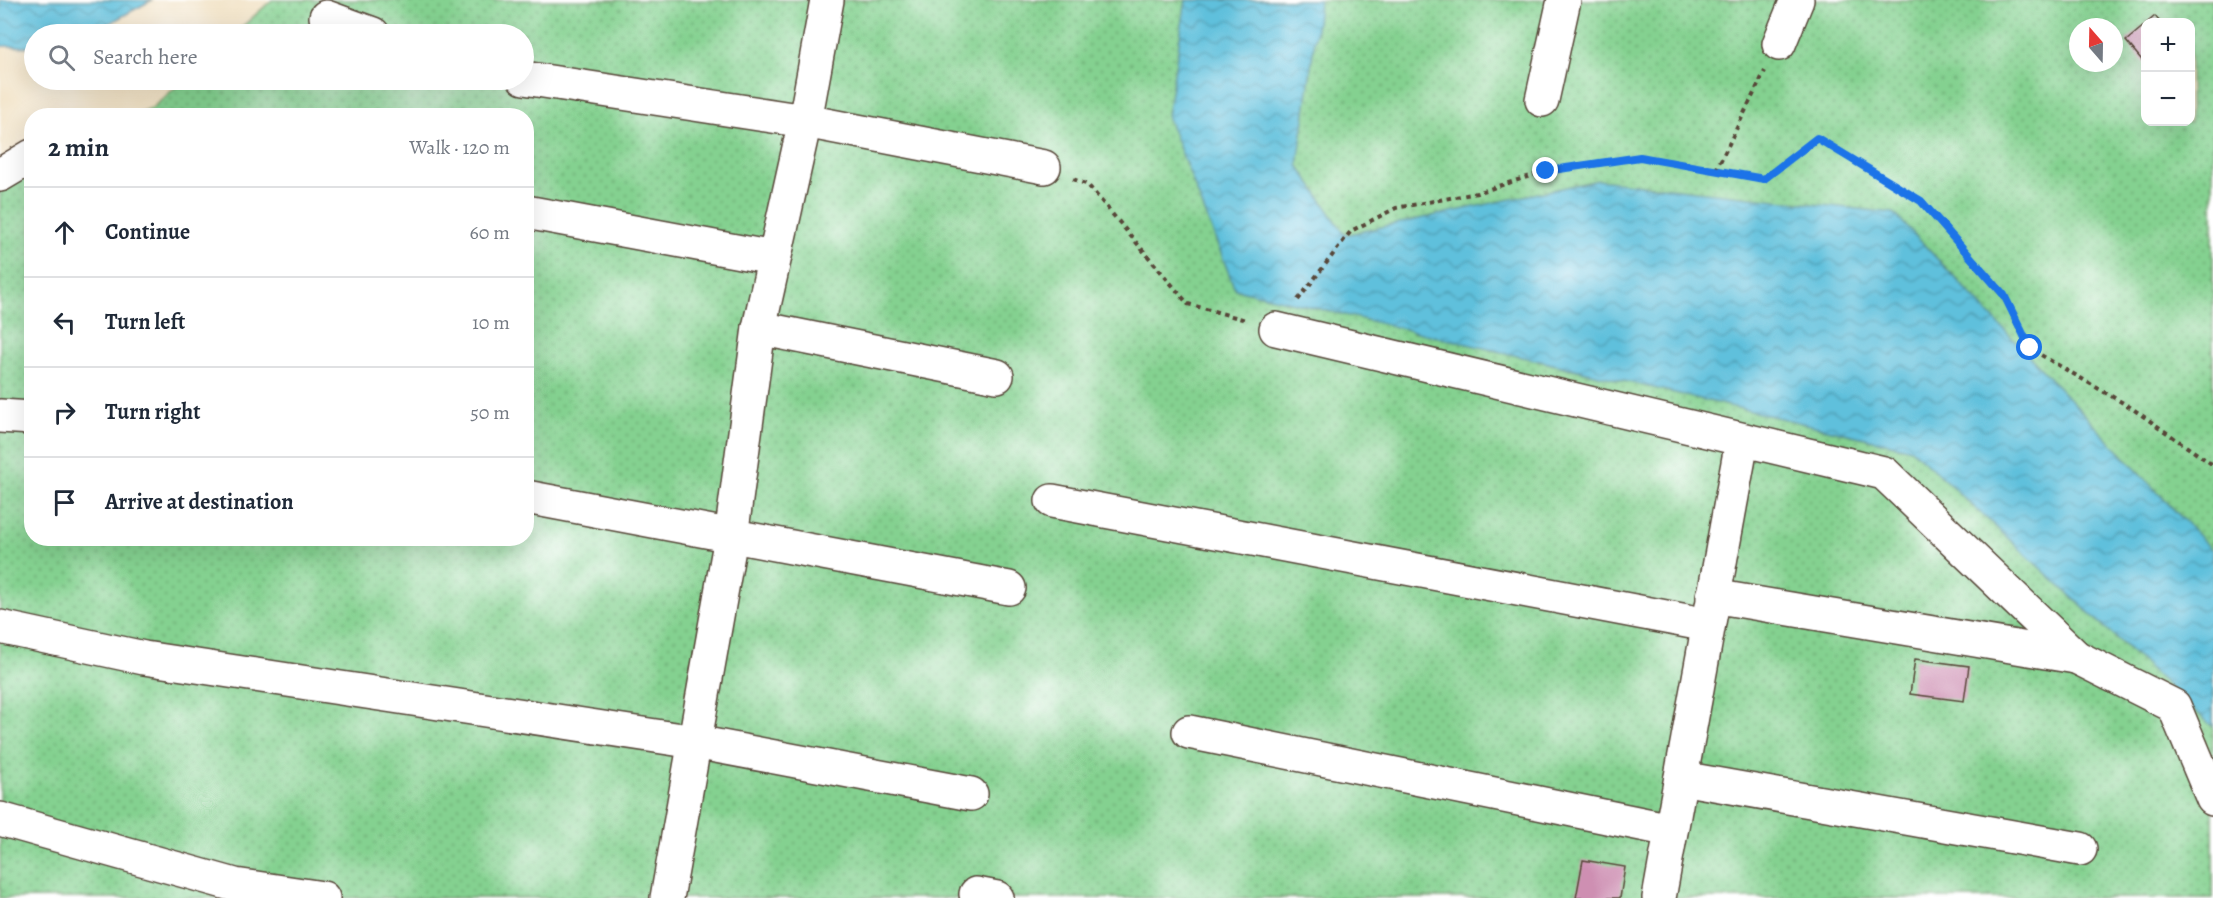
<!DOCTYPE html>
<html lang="en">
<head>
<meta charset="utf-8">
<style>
  :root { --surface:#fff; --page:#f6f6f7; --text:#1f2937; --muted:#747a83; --line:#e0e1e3 }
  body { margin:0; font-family:Alegreya,serif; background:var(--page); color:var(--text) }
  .controls { position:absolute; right:18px; top:18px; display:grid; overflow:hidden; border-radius:12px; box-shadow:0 6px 24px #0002 }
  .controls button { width:54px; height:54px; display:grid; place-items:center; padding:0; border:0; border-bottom:2px solid var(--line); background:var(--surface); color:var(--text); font:30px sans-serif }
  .compass { position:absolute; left:2069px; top:18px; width:54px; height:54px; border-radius:50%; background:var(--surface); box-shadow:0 6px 24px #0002; rotate:340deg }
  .stop { position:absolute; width:18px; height:18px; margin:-14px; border:4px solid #1a73e8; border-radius:50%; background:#fff }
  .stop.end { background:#1a73e8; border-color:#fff; box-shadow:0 2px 6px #0008 }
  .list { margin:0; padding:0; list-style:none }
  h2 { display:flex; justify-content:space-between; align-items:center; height:78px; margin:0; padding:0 24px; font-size:26px }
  h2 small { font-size:20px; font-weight:400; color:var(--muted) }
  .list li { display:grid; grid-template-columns:39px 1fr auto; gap:18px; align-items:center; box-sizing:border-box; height:90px; padding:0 24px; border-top:2px solid var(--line) }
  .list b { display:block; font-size:22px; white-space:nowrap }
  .list em { font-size:20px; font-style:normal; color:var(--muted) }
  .icon { flex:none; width:33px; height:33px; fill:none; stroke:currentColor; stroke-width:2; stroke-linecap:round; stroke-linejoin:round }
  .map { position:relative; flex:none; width:2213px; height:898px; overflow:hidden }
  .search { position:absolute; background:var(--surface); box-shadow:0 6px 24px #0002; left:24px; top:24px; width:510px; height:66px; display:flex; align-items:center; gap:15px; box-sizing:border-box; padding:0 21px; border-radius:33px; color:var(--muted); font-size:22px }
  .panel { position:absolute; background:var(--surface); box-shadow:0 6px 24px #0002; left:24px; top:108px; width:510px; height:438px; border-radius:24px }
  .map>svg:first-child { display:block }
  .garden { fill:url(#garden-dots); stroke:#607e57; stroke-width:1.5; fill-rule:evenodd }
  .water { fill:url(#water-waves); stroke:#4c757d; stroke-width:1.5 }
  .building { fill:#ce8fb2 }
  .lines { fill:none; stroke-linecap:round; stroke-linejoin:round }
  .minor-casing { stroke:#564537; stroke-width:36 }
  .path { stroke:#564537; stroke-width:4; stroke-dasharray:4.5 4.5; stroke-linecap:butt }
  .minor { stroke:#fff; stroke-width:33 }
  .route { stroke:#1a73e8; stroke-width:8 }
</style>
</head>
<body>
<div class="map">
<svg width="2213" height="898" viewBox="0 0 2213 898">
  <defs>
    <pattern id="garden-dots" width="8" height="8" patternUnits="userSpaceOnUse" patternTransform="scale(1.5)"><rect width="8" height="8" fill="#84d190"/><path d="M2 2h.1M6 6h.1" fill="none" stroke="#6daa75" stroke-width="1.8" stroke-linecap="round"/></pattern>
    <pattern id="water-waves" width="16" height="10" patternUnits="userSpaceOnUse" patternTransform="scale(1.5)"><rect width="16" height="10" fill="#5ec0dc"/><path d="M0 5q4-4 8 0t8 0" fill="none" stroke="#4f9cb2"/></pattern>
  </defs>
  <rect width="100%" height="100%" fill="#fff"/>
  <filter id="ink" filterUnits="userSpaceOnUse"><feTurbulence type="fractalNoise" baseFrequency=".0167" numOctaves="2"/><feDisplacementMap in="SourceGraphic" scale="12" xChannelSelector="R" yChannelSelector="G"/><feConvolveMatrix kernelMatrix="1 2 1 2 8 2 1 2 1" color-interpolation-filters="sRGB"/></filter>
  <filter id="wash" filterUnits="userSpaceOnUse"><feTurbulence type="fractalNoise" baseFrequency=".008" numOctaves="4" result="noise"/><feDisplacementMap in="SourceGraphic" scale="24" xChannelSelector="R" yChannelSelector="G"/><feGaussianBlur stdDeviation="1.35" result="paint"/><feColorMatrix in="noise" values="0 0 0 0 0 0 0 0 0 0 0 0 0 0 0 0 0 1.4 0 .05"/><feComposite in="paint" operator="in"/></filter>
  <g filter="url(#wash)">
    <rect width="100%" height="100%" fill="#f1e1c3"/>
    <!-- garden -->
    <path class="garden" d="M272,0H2213V898H0V169L31,156L32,538H526V116L133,115L152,108L184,80H524V34H234ZM2146,22H2190V122H2146ZM2078,27H2114V63H2078Z"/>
    <!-- water -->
    <g class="water">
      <path d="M0,0H152L90,34H34V47L0,46Z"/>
      <path d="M1186,0H1320L1298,165L1345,235L1598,180L1894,213L2213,551V727L1911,449L1235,289L1167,116Z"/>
    </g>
    <g id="blocks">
      <!-- building -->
      <g class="building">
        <path d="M2155,16L2160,22H2148Z"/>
        <path d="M2146,24V65L2126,41Z"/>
        <path d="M1915,659L1969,666L1964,701L1910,694Z"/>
        <path d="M1583,860L1625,867L1620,898H1576Z"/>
      </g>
    </g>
  </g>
  <g filter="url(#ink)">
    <use href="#blocks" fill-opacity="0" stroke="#564537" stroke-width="1.5"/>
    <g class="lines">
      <!-- minor casing -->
      <g class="minor-casing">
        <g id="minor">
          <path d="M326,17L373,34"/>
          <path d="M1779,44L1797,0"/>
          <path d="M524,78L805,121L1044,167"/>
          <path d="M1542,100L1564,0"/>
          <path d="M0,175L32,156"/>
          <path d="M526,212L773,258"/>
          <path d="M759,328L997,376"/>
          <path d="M1276,329L1884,473L2076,657L2174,706L2213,799"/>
          <path d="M0,416L32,418"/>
          <path d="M526,497L1009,588"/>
          <path d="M1052,501L1708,625"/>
          <path d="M1713,596L2076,657"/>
          <path d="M0,627L144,658L695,742L971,794"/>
          <path d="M1189,732L1671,830"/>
          <path d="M1681,778L2080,849"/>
          <path d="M0,819L235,885L323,898"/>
          <path d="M976,894L997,898"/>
          <path d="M667,898L731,537L759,328L805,121L827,0"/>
          <path d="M1659,898L1742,441"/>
        </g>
      </g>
      <!-- path -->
      <g class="path">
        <path d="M1716,170L1765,71"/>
        <path d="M1073,179L1088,185L1188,304L1246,320"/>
        <path d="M1298,300L1351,231L1396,208L1477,193L1546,171L1640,157L1764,179L1817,138L1921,201L2004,295L2029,348L2130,407L2213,465"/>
      </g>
      <!-- minor -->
      <use href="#minor" class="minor"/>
    </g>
  </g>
  <g class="lines" filter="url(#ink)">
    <!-- route -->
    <path class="route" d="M1546,171L1640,157L1764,179L1817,138L1921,201L2004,295L2030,348"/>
  </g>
</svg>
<div class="controls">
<button>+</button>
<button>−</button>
</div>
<svg class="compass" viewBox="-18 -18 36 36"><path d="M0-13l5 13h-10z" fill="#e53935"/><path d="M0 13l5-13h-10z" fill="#747a83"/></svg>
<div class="stop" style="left:2030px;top:348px"></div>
<div class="stop end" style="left:1546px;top:171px"></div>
<div class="search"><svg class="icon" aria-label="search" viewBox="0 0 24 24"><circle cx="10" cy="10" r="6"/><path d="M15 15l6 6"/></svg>Search here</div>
<section class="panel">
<h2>2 min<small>Walk · 120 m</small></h2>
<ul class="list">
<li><svg class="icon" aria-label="ahead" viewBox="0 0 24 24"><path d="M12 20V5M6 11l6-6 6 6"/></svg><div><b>Continue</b></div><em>60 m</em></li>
<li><svg class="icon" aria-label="left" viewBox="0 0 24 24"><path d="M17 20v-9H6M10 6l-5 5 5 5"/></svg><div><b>Turn left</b></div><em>10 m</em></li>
<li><svg class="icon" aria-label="right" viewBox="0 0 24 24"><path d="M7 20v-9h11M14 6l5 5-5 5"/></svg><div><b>Turn right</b></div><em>50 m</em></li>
<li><svg class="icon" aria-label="arrive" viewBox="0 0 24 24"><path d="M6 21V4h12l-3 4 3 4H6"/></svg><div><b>Arrive at destination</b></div></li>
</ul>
</section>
</div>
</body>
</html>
